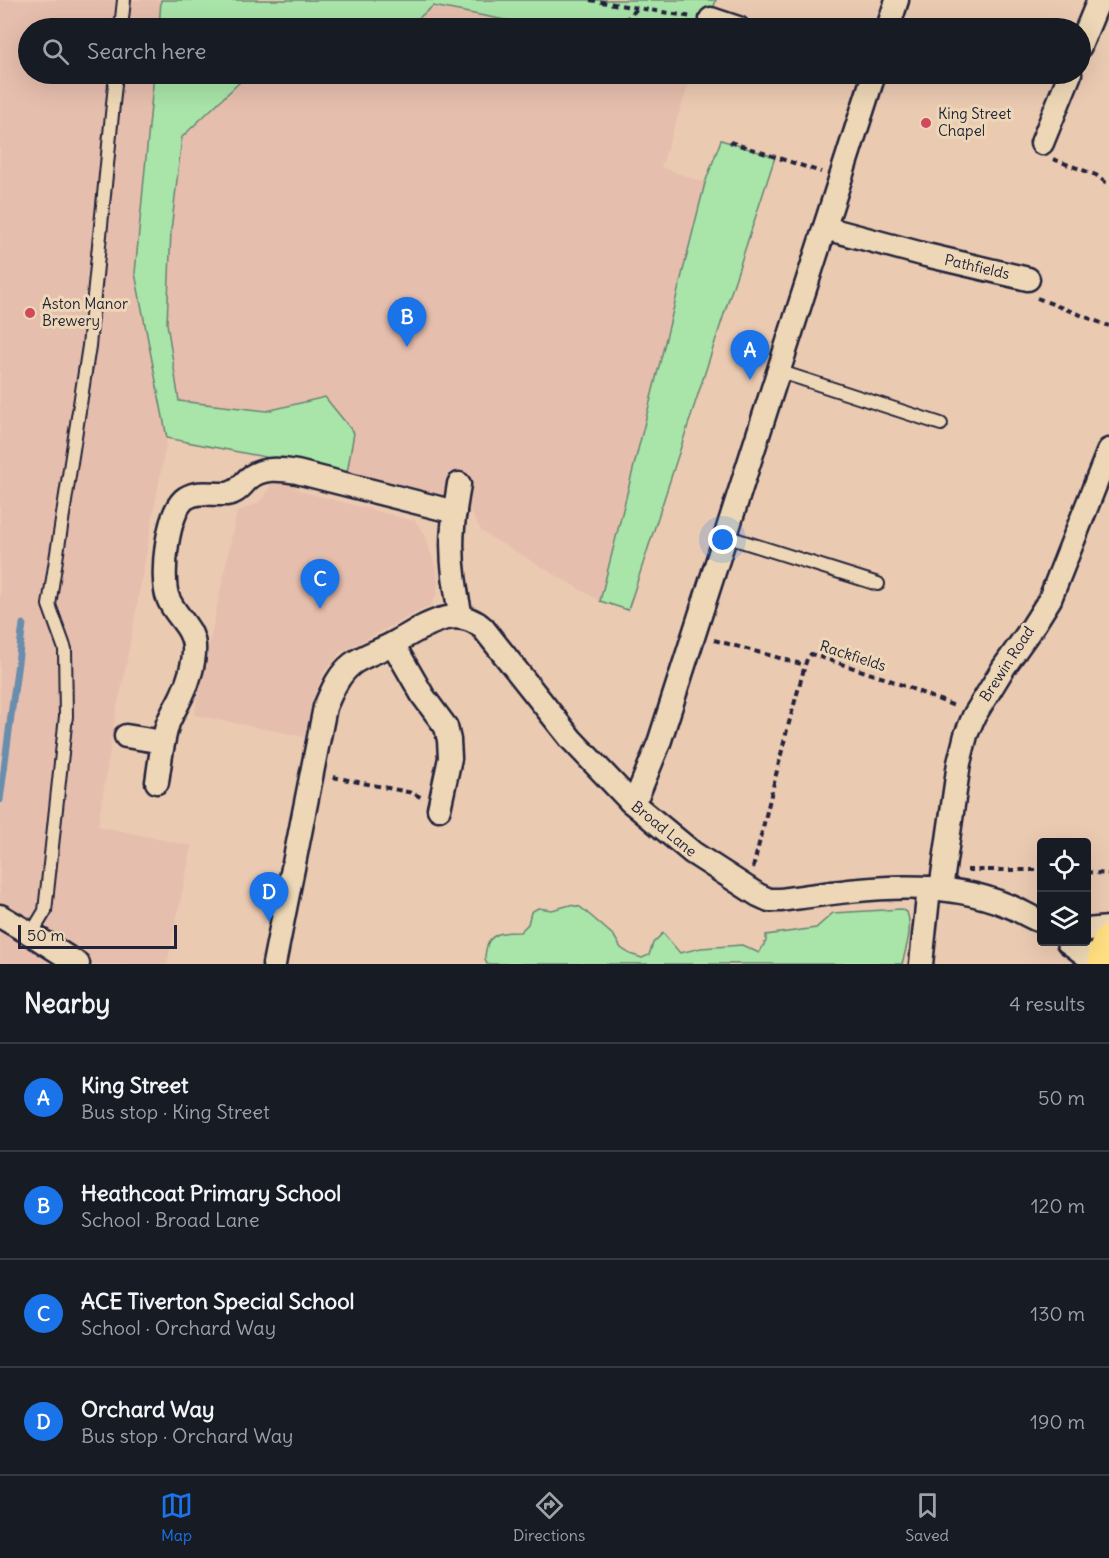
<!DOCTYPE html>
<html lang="en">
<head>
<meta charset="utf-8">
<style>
  :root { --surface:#171b24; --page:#242831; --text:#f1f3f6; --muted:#9ea1a6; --line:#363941; --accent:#1a73e8 }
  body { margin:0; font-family:Delius,sans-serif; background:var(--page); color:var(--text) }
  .controls { position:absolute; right:18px; bottom:18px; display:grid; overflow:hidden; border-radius:6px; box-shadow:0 6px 24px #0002 }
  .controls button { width:54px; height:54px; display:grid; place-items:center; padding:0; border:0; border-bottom:2px solid var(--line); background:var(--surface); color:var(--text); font:30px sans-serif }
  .scale { position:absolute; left:18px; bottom:15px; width:159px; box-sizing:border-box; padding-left:6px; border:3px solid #22223b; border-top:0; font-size:16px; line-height:21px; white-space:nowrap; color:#22223b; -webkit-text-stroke:4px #edd7b6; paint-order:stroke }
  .you { position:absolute; left:723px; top:540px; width:21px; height:21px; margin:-15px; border:4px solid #fff; border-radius:50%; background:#1a73e8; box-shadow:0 0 0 9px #1a73e833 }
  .badge { display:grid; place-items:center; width:39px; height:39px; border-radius:50%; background:var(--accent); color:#fff; font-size:20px; font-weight:700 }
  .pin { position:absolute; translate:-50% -50px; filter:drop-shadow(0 2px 3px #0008) }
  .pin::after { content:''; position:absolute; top:32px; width:21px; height:18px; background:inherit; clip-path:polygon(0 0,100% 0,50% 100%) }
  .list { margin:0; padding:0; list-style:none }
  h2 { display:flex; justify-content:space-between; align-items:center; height:78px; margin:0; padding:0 24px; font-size:26px }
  h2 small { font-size:20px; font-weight:400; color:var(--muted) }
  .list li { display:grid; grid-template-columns:39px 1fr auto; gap:18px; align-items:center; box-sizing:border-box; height:108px; padding:0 24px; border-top:2px solid var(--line) }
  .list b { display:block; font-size:22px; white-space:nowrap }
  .list p { margin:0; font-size:20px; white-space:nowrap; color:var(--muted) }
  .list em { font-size:20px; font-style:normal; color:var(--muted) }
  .icon { flex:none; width:33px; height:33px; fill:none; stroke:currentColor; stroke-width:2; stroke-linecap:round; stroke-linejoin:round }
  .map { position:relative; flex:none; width:1109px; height:964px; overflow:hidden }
  .search { position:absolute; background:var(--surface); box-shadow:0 6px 24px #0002; left:18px; right:18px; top:18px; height:66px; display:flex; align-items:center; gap:15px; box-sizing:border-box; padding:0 21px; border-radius:33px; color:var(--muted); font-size:22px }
  .sheet { height:510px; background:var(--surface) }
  nav { display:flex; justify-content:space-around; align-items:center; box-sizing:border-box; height:84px; border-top:2px solid var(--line); background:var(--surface); font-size:16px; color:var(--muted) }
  nav a { display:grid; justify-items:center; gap:3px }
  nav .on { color:var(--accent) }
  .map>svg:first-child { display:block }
  .built { fill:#e6bead }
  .green { fill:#a9e4a9; stroke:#668372; stroke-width:1.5 }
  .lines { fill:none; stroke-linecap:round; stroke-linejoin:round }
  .stream { stroke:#698dad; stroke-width:7 }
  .lane-casing { stroke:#22223b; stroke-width:16 }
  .street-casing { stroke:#22223b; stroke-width:27 }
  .primary-casing { stroke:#22223b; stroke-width:38 }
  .path { stroke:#22223b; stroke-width:4; stroke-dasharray:6 4.5; stroke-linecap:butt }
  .lane { stroke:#edd7b6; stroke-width:12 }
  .street { stroke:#edd7b6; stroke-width:22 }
  .primary { stroke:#ffdf80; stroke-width:33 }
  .poi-dot { fill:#d1495b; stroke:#edd7b6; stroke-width:2 }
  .labels { text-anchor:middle; stroke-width:6; stroke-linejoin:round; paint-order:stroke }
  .poi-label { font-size:15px; fill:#22223b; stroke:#edd7b6; text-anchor:start }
  .street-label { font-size:15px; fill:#22223b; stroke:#edd7b6 }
</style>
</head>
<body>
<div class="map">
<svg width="1109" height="964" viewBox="0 0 1109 964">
  <rect width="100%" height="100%" fill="#ebcab2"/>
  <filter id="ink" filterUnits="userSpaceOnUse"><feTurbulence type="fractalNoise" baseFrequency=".0167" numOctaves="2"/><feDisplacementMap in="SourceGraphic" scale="12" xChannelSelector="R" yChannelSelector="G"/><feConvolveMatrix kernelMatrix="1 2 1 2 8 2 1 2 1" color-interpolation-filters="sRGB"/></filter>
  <g filter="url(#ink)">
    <!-- built -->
    <g class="built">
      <path d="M0,0H451L599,28H28V74H692L661,167L705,183L600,601L482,532L463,498L167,438L124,677L116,712L98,826L192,846L167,964H0Z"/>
      <path d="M280,481L290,482L300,491L411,520L414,519L425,535L437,571L438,585L436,595L431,605L338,654L336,659L326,669L318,686L305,737L194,715L237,512L258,503L265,496L271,483Z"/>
    </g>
    <!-- green -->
    <g class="green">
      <path d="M161,0H716L707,28H546L433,6L407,28H159Z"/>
      <path d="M154,74H251L242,80L182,137L171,231L167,323L179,401L267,411L325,397L354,433L347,473L167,438L135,273Z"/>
      <path d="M721,140L775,157L628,610L600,601L705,183Z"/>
      <path d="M570,905L580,907L591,916L614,936L621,948L630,954L642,958L649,955L653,943L663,933L680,953L701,948L742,945L759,953L766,941V935L816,928L833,913L901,909L907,912C913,927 906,949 902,964H487C484,959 485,956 486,950C488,932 505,932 520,932L528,924L531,912L538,908L552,910Z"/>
    </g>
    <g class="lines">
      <!-- stream -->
      <path class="stream" d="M0,800L23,624"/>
      <!-- lane casing -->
      <g class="lane-casing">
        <g id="lane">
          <path d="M121,28L124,0"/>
          <path d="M778,371L941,424"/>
          <path d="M725,536L878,584"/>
          <path d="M31,934L45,911L66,716L65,649L49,605L89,346L116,74"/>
        </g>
      </g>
      <!-- street casing -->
      <g class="street-casing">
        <g id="street">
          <path d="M711,19L738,28"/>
          <path d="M888,28L897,0"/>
          <path d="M1080,46L1099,0"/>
          <path d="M1042,143L1070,74"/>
          <path d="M825,228L926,255L1028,279"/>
          <path d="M459,484C457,498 454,513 453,527C450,556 455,589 461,617"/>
          <path d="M393,644L423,696L446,727L449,740L450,758L439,809"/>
          <path d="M126,736L163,742"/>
          <path d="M157,782C160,762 162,742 168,723C172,713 178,704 182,695C189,681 195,661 194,646C193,627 174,615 168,598C160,578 167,510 186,498C198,490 213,495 227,494C238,492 241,486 248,479C262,467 280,469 297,472L455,512"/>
          <path d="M630,801L639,792L659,743L874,74"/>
          <path d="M941,889L959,763L966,735L974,716L1004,667L1033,626L1050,599L1109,450"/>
          <path d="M0,916L31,934L78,964"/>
          <path d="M1086,930L1109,928"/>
          <path d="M1068,942L1098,964"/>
          <path d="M274,964L325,707C332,691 338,675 352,664C362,656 382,650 394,643C421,629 454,602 483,628L571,739L630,801L693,853L758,895L769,900H780C855,890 936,875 1009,906C1019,910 1028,916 1038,920"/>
          <path d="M921,964L929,888"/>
        </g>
      </g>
      <!-- primary casing -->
      <g class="primary-casing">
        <path id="primary" d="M1105,964V953L1109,942"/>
      </g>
      <!-- path -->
      <g class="path">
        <path d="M590,0L692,17"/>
        <path d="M617,28L638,8"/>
        <path d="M730,142L821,172"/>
        <path d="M1053,159L1096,175L1109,185"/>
        <path d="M1037,298L1109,326"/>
        <path d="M714,640L805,665L807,659L811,654L887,679L957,707"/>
        <path d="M333,777L413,793L422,798"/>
        <path d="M753,868L787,730L805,665"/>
        <path d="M967,870H1042"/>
        <path d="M1086,872L1109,874"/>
      </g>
      <!-- lane -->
      <use href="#lane" class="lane"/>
      <!-- street -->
      <use href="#street" class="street"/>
      <!-- primary -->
      <use href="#primary" class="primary"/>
    </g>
  </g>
  <!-- markers -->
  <g class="poi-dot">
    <circle cx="926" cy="123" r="6"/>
    <circle cx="30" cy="313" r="6"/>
  </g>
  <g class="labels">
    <!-- poi labels -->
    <g class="poi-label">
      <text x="938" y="119">King Street<tspan x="938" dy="17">Chapel</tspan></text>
      <text x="42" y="309">Aston Manor<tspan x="42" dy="17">Brewery</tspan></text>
    </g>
    <!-- street labels -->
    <g class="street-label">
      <text transform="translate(977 267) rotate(13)" y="5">Pathfields</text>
      <text transform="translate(853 656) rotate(18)" y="5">Rackfields</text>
      <text transform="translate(1007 664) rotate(-57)" y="5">Brewin Road</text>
      <text transform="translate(664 829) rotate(39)" y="5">Broad Lane</text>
    </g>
  </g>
</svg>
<div class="controls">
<button><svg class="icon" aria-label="locate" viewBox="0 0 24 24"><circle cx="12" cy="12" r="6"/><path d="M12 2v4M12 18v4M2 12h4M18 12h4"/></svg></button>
<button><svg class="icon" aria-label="layers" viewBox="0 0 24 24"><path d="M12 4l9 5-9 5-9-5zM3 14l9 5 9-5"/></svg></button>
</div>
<div class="scale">50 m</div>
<div class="you"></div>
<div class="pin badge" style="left:750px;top:380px">A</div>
<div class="pin badge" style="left:407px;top:347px">B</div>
<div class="pin badge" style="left:320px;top:609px">C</div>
<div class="pin badge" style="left:269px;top:922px">D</div>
<div class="search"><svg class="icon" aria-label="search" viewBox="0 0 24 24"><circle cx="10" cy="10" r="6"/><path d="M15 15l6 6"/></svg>Search here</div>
</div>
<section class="sheet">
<h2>Nearby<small>4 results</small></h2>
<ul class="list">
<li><span class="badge">A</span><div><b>King Street</b><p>Bus stop · King Street</p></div><em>50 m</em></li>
<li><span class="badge">B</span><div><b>Heathcoat Primary School</b><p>School · Broad Lane</p></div><em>120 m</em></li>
<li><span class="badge">C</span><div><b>ACE Tiverton Special School</b><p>School · Orchard Way</p></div><em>130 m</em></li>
<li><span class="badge">D</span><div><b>Orchard Way</b><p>Bus stop · Orchard Way</p></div><em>190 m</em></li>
</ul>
</section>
<nav>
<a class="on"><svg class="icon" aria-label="map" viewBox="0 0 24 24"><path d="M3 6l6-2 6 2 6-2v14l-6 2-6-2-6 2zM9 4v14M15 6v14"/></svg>Map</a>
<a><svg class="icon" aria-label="directions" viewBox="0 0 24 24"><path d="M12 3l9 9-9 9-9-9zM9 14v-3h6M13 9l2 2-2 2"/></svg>Directions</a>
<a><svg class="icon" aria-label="saved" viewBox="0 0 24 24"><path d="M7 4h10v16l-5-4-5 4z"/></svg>Saved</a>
</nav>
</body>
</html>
